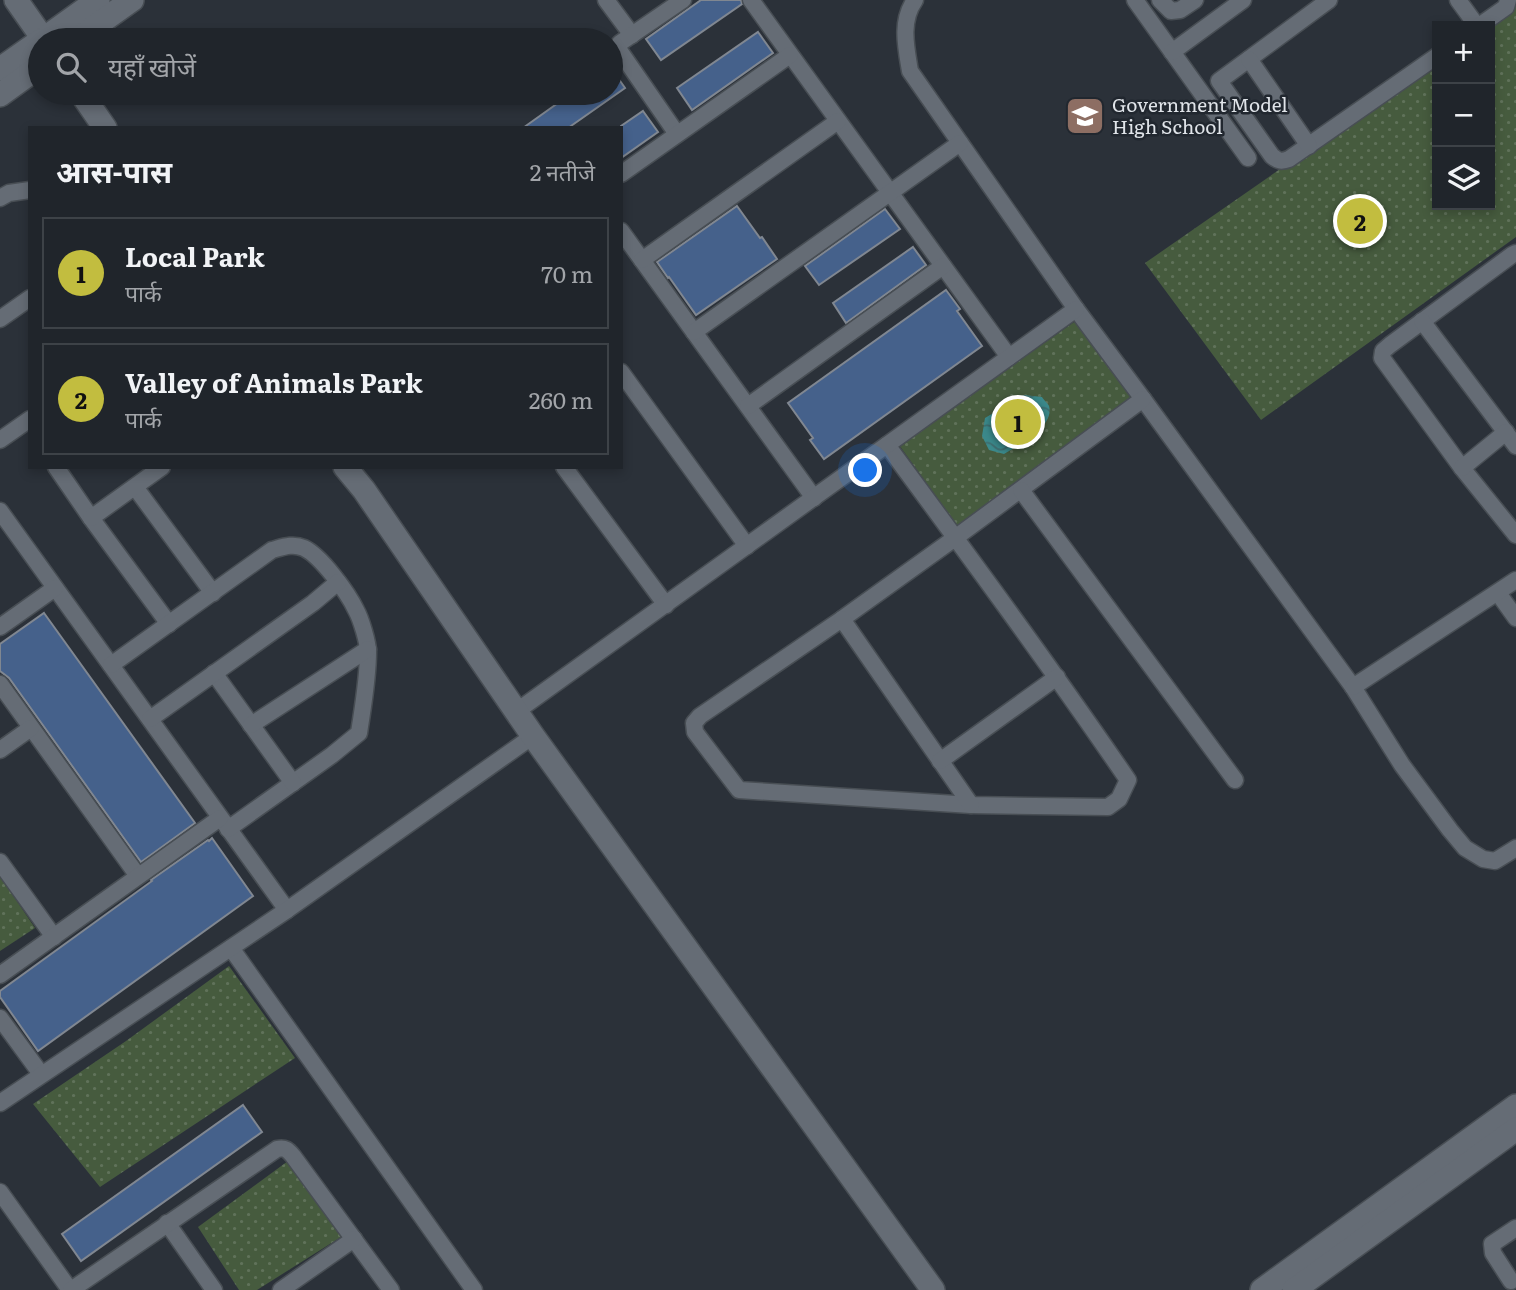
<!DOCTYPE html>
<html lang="hi">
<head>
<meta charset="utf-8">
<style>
  :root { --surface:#20252b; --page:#2d3137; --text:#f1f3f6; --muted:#a2a5a9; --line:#3d4247; --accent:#c2bd3f }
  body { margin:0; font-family:Literata,"Noto Sans Devanagari",serif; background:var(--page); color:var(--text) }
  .controls { position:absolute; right:21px; top:21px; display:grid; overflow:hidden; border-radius:0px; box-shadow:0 4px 10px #0003 }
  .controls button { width:63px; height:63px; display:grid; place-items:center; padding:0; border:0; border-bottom:2px solid var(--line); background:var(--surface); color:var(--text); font:35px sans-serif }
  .you { position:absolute; left:866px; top:471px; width:24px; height:24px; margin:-18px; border:5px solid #fff; border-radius:50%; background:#1a73e8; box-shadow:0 0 0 10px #1a73e833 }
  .badge { display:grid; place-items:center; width:46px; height:46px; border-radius:50%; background:var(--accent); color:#111; font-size:23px; font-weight:700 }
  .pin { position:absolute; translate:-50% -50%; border:4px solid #fff; box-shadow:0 2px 7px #0006 }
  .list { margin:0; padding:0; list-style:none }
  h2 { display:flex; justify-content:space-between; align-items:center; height:91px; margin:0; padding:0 28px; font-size:30px }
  h2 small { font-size:23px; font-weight:400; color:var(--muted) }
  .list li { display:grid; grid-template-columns:46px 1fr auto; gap:21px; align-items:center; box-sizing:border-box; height:112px; margin:0 14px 14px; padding:0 14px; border:2px solid var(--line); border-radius:0px }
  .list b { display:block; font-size:26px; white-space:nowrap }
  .list p { margin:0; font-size:23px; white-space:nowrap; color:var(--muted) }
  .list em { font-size:23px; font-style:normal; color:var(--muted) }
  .icon { flex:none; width:38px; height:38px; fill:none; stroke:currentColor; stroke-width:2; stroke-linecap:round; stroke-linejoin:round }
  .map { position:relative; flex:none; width:1516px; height:1290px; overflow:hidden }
  .search { position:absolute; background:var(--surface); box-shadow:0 4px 10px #0003; left:28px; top:28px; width:595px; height:77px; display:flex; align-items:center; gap:18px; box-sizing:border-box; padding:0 24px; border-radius:38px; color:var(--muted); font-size:26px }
  .panel { position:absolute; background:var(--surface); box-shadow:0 4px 10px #0003; left:28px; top:126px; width:595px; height:343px; border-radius:0px }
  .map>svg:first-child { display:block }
  .grass { fill:url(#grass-dots) }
  .water { fill:url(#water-waves) }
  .building { fill:#45618b; stroke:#808791; stroke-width:2 }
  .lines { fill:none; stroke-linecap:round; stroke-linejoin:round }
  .street-casing { stroke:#484e54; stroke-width:19 }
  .secondary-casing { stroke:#484e54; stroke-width:26 }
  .street { stroke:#656c75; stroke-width:16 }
  .secondary { stroke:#656c75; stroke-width:23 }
  .labels { text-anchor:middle; stroke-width:5; stroke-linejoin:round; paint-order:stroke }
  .poi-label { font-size:19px; fill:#e0e4e9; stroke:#21272f; text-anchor:start }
</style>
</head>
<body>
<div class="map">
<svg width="1516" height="1290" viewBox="0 0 1516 1290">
  <defs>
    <pattern id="grass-dots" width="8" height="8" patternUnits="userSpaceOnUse" patternTransform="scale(1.75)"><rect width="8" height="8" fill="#465b3e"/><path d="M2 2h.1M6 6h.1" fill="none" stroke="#60725a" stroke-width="1.8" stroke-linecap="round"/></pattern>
    <pattern id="water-waves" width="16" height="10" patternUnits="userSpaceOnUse" patternTransform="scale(1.75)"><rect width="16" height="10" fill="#3b898b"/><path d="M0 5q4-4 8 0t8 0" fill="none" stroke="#3e6d6f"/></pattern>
  </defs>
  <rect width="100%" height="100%" fill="#2b3139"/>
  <!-- grass -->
  <g class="grass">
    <path d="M1516,5V237L1261,420L1145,263L1437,60V205H1490V26H1485Z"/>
    <path d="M1077,320L1135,399L958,527L899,445Z"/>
    <path d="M0,876L35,928L0,951Z"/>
    <path d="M229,966L295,1058L100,1187L33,1104L126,1041Z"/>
    <path d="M288,1161L341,1237L257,1290H239L198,1227Z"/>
  </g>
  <!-- water -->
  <path class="water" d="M1024,395L1042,397C1043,399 1048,404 1049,406C1055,427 1018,445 1004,454L989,450L982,436L985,418Z"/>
  <!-- building -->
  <g class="building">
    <path d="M701,0H741L742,4L661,60L646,39Z"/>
    <path d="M758,32L773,53L692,110L677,88Z"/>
    <path d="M611,68L625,88L568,128H523L572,93H611Z"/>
    <path d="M643,111L658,132L621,158V126Z"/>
    <path d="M737,206L760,238L762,237L777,259L696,315L669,277L668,278L657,262Z"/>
    <path d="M885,209L900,229L819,285L805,266Z"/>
    <path d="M913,247L926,265L846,323L833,303Z"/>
    <path d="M946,290L960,309L957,311L982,346L824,459L810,440L813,438L788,403Z"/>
    <path d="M44,613L195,823L141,862L9,678L0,671V644Z"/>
    <path d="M212,838L253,896L38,1051L0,997V991L152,881L151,880L208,840L209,841Z"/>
    <path d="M243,1105L262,1132L81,1261L62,1234Z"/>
  </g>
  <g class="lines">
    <!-- street casing -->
    <g class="street-casing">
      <g id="street">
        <path d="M606,0L632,35"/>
        <path d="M751,0L1009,357"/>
        <path d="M915,0C900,21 906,47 910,71L1076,309L1143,399L1353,687L1402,765L1450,830L1465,848L1483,859L1495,861L1516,848"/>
        <path d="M1135,0L1248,158"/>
        <path d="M1160,0L1171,11L1180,10L1195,0"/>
        <path d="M1329,0L1219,81L1272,156C1278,161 1281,162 1289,159L1437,56"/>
        <path d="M1458,0L1477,26"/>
        <path d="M1479,26L1506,7L1508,0"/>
        <path d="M1172,52L1243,0"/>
        <path d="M1249,59L1309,146"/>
        <path d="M677,134L619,50L618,46L620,43L683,0"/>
        <path d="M621,174L790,55"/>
        <path d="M0,198L9,193L30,190"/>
        <path d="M621,231L814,498"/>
        <path d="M1516,253L1512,255L1390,345L1383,351L1382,358L1462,468L1516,535"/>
        <path d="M642,260L838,121"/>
        <path d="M0,319L30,298"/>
        <path d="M1422,321L1516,446"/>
        <path d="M694,332L960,143"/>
        <path d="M621,372L747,546"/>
        <path d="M748,406L943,266"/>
        <path d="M0,440L30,419"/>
        <path d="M887,445C969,556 1050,666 1128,780L1119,799L1108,807L971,805L739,790L695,732L694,723L700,716L842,619L955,538L1143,399"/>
        <path d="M56,467L91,518L169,624"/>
        <path d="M564,467L666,605"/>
        <path d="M1462,468L1506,432"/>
        <path d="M135,487L213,593"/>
        <path d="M1021,490L1235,780"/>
        <path d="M0,511L287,910"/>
        <path d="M91,518L162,467"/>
        <path d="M1498,593L1516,618"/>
        <path d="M842,619L971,805"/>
        <path d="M0,627L55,588"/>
        <path d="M111,665L272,550C283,547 293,543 304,548C321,556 348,593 356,610C361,619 368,642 368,652C368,679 363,706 359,733L332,755L228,829"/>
        <path d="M214,673L293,783"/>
        <path d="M0,684L138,876"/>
        <path d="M1353,687L1516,580"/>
        <path d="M517,711L1076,309"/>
        <path d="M150,719L313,603L338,582"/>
        <path d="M251,725L368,649"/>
        <path d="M0,750L31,728"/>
        <path d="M940,761L1057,677"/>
        <path d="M0,862L54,937"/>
        <path d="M231,948L474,1290"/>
        <path d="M0,975L220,818"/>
        <path d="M0,1018L41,1074"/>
        <path d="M0,1103L287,910L533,736"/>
        <path d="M0,1192L70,1290"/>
        <path d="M167,1223L214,1290"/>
        <path d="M1511,1281L1493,1253L1492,1244L1516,1228"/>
        <path d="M71,1290L277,1149C285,1147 288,1150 293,1156L391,1290"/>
        <path d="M281,1290L354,1239"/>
      </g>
    </g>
    <!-- secondary casing -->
    <g class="secondary-casing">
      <g id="secondary">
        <path d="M16,0L44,40"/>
        <path d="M42,40L98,0"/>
        <path d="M76,40L132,0"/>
        <path d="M0,69L40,41"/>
        <path d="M81,93L105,128"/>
        <path d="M0,95L40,66"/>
        <path d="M345,467L364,490L533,736L933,1290"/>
        <path d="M1262,1290L1516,1106"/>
        <path d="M1294,1290L1516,1129"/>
      </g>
    </g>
    <!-- street -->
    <use href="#street" class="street"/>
    <!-- secondary -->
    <use href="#secondary" class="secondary"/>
  </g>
  <!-- icons -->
  <defs>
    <g id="school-square" transform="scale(2.0125)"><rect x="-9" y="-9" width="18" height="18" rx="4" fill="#8d6e63" stroke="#21272f"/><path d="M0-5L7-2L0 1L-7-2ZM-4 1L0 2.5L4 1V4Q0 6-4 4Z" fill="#fff"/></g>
  </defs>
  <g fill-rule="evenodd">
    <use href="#school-square" x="1085" y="116"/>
  </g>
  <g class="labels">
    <!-- poi labels -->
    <g class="poi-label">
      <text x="1112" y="112">Government Model<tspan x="1112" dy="22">High School</tspan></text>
    </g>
  </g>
</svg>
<div class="controls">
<button>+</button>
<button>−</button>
<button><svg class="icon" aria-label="layers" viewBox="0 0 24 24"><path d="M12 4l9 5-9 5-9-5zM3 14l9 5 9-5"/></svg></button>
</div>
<div class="you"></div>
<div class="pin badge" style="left:1018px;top:422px">1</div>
<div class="pin badge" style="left:1360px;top:221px">2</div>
<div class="search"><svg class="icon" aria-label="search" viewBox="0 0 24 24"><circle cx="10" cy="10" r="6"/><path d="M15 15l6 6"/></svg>यहाँ खोजें</div>
<section class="panel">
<h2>आस-पास<small>2 नतीजे</small></h2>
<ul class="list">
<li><span class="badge">1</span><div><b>Local Park</b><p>पार्क</p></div><em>70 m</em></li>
<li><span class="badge">2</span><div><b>Valley of Animals Park</b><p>पार्क</p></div><em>260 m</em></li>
</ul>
</section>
</div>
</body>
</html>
